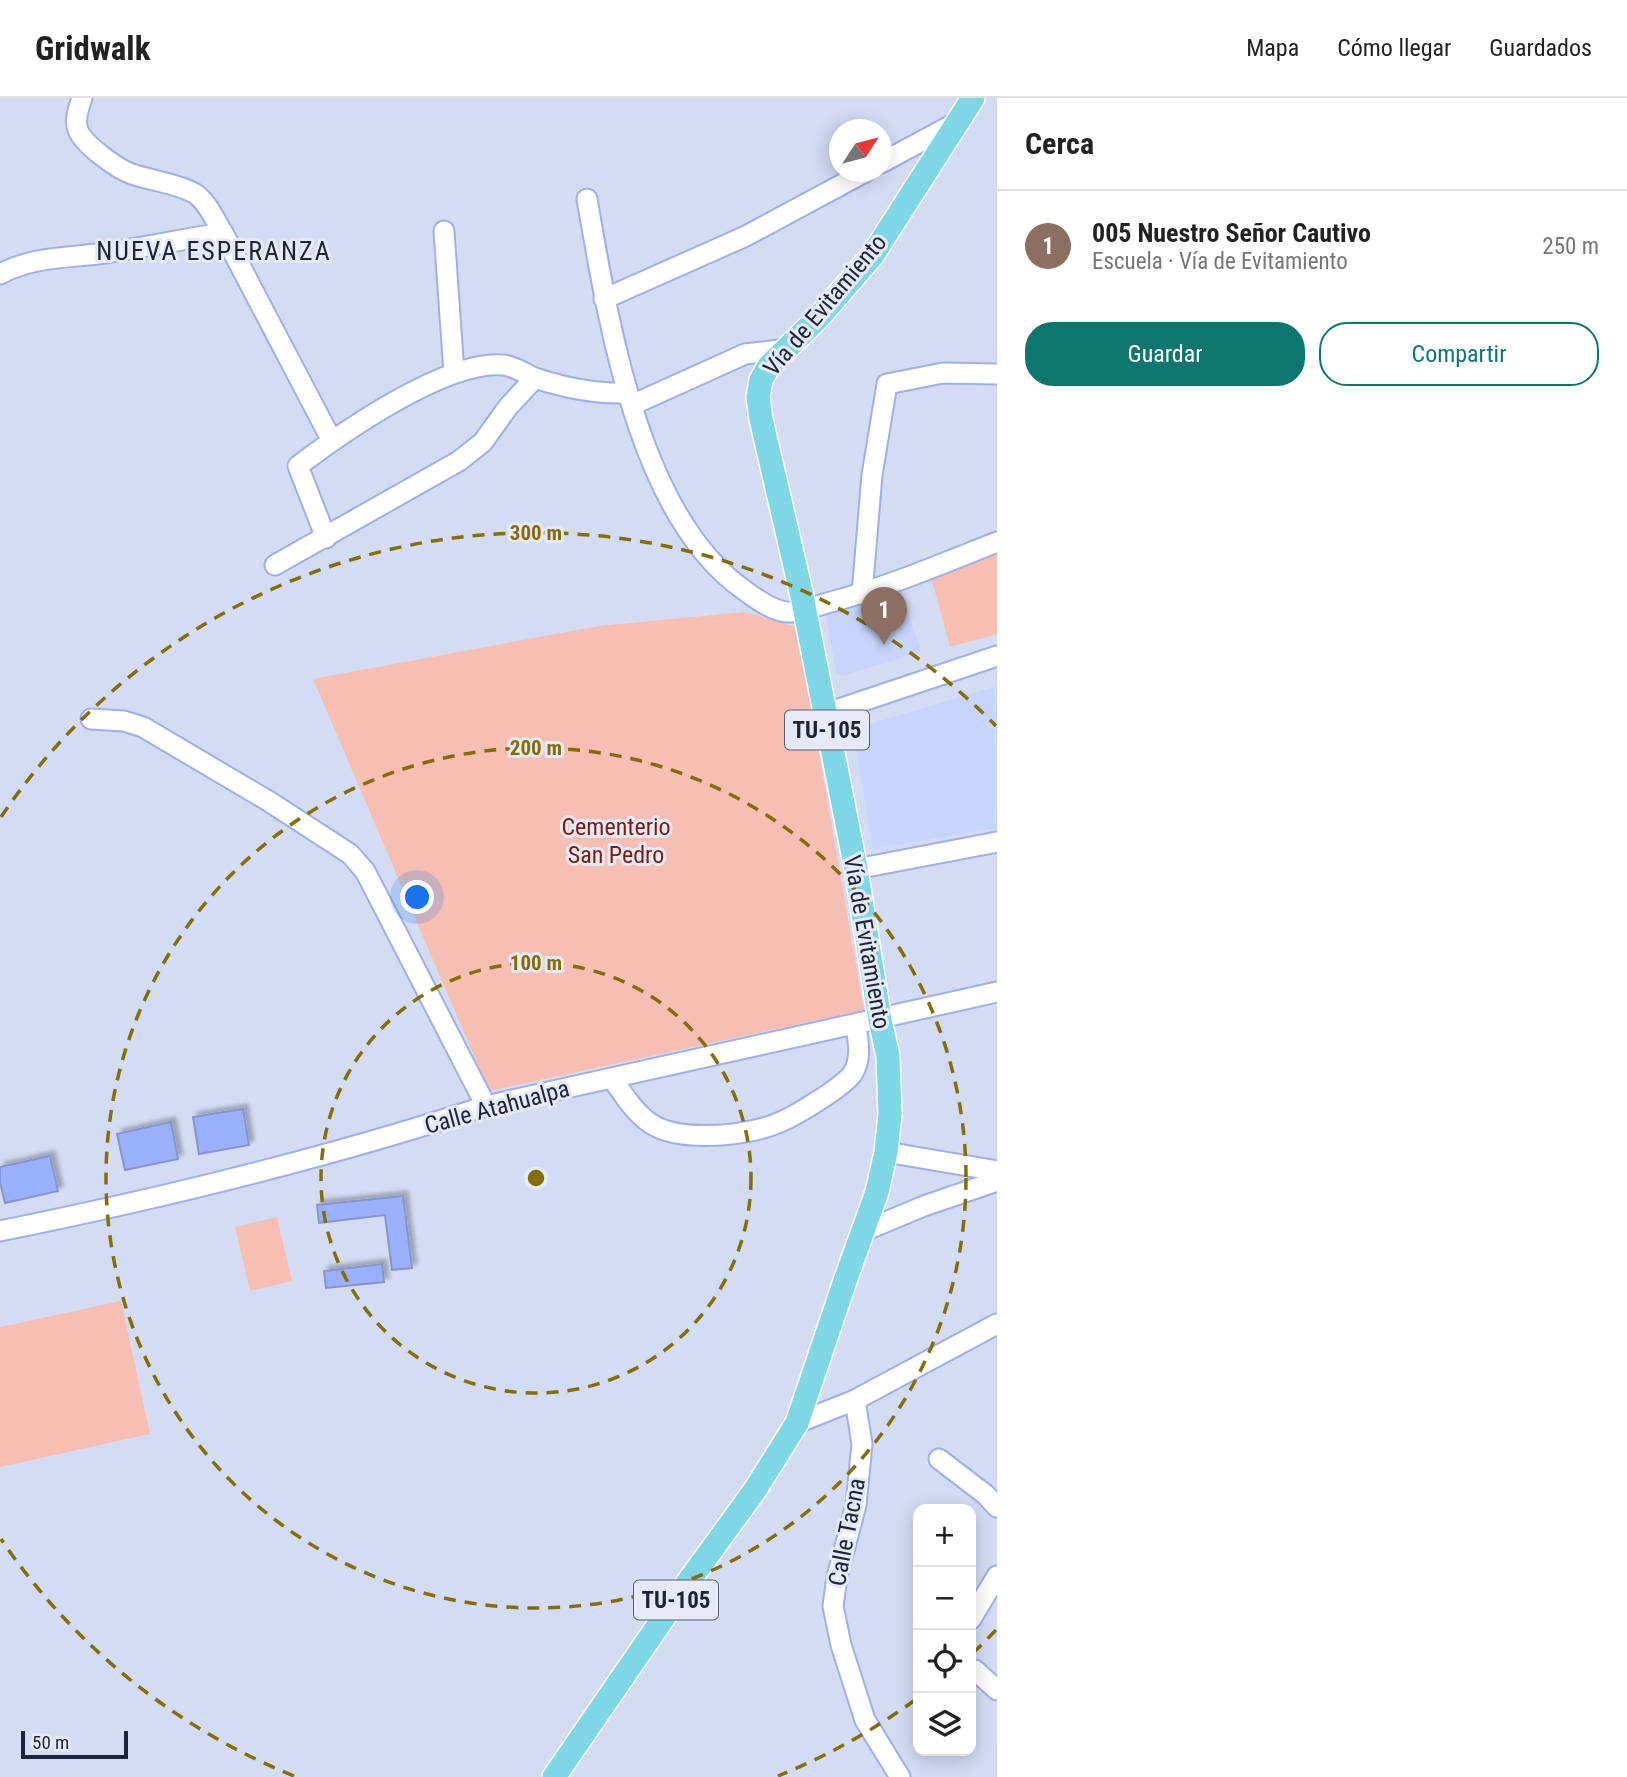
<!DOCTYPE html>
<html lang="es">
<head>
<meta charset="utf-8">
<style>
  :root { --surface:#fff; --page:#f6f6f6; --text:#222; --muted:#767676; --line:#e0e0e0; --accent:#0f766e }
  body { margin:0; font-family:"Roboto Condensed",sans-serif; background:var(--page); color:var(--text) }
  .controls { position:absolute; right:21px; bottom:21px; display:grid; overflow:hidden; border-radius:14px; box-shadow:0 4px 18px #0003 }
  .controls button { width:63px; height:63px; display:grid; place-items:center; padding:0; border:0; border-bottom:2px solid var(--line); background:var(--surface); color:var(--text); font:35px sans-serif }
  .compass { position:absolute; left:829px; top:21px; width:63px; height:63px; border-radius:50%; background:var(--surface); box-shadow:0 4px 18px #0003; rotate:54deg }
  .scale { position:absolute; left:21px; bottom:18px; width:107px; box-sizing:border-box; padding-left:7px; border:4px solid #1d2339; border-top:0; font-size:19px; line-height:24px; white-space:nowrap; color:#1d2339; -webkit-text-stroke:5px #e6eaf6; paint-order:stroke }
  .you { position:absolute; left:418px; top:800px; width:24px; height:24px; margin:-18px; border:5px solid #fff; border-radius:50%; background:#1a73e8; box-shadow:0 0 0 10px #1a73e833 }
  .badge { display:grid; place-items:center; width:46px; height:46px; border-radius:50%; background:var(--accent); color:#fff; font-size:23px; font-weight:700 }
  .pin { position:absolute; translate:-50% -58px; filter:drop-shadow(0 2px 4px #0008) }
  .pin::after { content:''; position:absolute; top:37px; width:24px; height:21px; background:inherit; clip-path:polygon(0 0,100% 0,50% 100%) }
  .list { margin:0; padding:0; list-style:none }
  h2 { display:flex; justify-content:space-between; align-items:center; height:91px; margin:0; padding:0 28px; font-size:30px }
  h2 small { font-size:23px; font-weight:400; color:var(--muted) }
  .list li { display:grid; grid-template-columns:46px 1fr auto; gap:21px; align-items:center; box-sizing:border-box; height:112px; padding:0 28px; border-top:2px solid var(--line) }
  .list b { display:block; font-size:26px; white-space:nowrap }
  .list p { margin:0; font-size:23px; white-space:nowrap; color:var(--muted) }
  .list em { font-size:23px; font-style:normal; color:var(--muted) }
  .actions { display:flex; gap:14px; padding:21px 28px }
  .actions a { flex:1; padding:16px 0; border:2px solid var(--accent); border-radius:28px; text-align:center; font-size:24px; color:var(--accent) }
  .actions .main { background:var(--accent); color:#fff }
  .icon { flex:none; width:38px; height:38px; fill:none; stroke:currentColor; stroke-width:2; stroke-linecap:round; stroke-linejoin:round }
  .map { position:relative; flex:none; width:997px; height:1679px; overflow:hidden }
  header { display:flex; align-items:center; gap:42px; box-sizing:border-box; height:98px; padding:0 35px; background:var(--surface); border-bottom:2px solid var(--line) }
  header strong { font-size:33px }
  nav { display:flex; gap:38px; margin-inline-start:auto; font-size:24px }
  main { display:flex }
  aside { flex:1; background:var(--surface) }
  .map>svg:first-child { display:block }
  .built { fill:#c7d4fb }
  .green { fill:#f7beb3 }
  .building { fill:#9bb0fa; stroke:#8495cd; stroke-width:2; filter:url(#shadow) }
  .lines { fill:none; stroke-linecap:round; stroke-linejoin:round }
  .minor-casing { stroke:#9eafe9; stroke-width:23 }
  .major-casing { stroke:#fff; stroke-width:26 }
  .minor { stroke:#fff; stroke-width:19 }
  .major { stroke:#7fd7e5; stroke-width:23 }
  .ring { fill:none; stroke:#866c08; stroke-width:3.5; stroke-dasharray:12 9 }
  .labels { text-anchor:middle; stroke-width:6; stroke-linejoin:round; paint-order:stroke }
  .shield { fill:#e6eaf6; stroke:#595f72; stroke-width:2 }
  .shield-label { font-size:23px; font-weight:bold; fill:#1d2339 }
  .street-label { font-size:24px; fill:#1d2339; stroke:#e6eaf6 }
  .park-label { font-size:24px; fill:#7c1b0e; stroke:#e6eaf6 }
  .neighbourhood-label { font-size:26px; letter-spacing:2px; fill:#1d2339; stroke:#e6eaf6 }
  .centre { fill:#866c08; stroke:#e6eaf6; stroke-width:3.5 }
  .ring-label { font-size:21px; text-anchor:middle; font-weight:bold; fill:#866c08; stroke:#e6eaf6; stroke-width:6; stroke-linejoin:round; paint-order:stroke }
</style>
</head>
<body>
<header>
<strong>Gridwalk</strong>
<nav><a>Mapa</a><a>Cómo llegar</a><a>Guardados</a></nav>
</header>
<main>
<div class="map">
<svg width="997" height="1679" viewBox="0 0 997 1679">
  <defs>
    <filter id="shadow"><feDropShadow dx="4.5" dy="-4.5" stdDeviation="2" flood-color="#0004"/></filter>
  </defs>
  <rect width="100%" height="100%" fill="#d4dcf4"/>
  <!-- built -->
  <g class="built">
    <path d="M897,480L921,554L842,578L836,574L824,504Z"/>
    <path d="M997,588V730L873,751L853,631Z"/>
  </g>
  <!-- green -->
  <g class="green">
    <path d="M997,447V536L950,549L930,475Z"/>
    <path d="M745,514L797,529L864,912L489,993L313,581L599,528Z"/>
    <path d="M277,1119L292,1183L250,1193L235,1129Z"/>
    <path d="M121,1203L150,1336L0,1369V1229Z"/>
  </g>
  <!-- building -->
  <g class="building">
    <path d="M243,1011L249,1047L199,1056L193,1019Z"/>
    <path d="M171,1024L178,1061L125,1072L117,1036Z"/>
    <path d="M50,1058L58,1093L5,1105L0,1084V1069Z"/>
    <path d="M403,1098L412,1170L392,1172L385,1117L319,1125L317,1107Z"/>
    <path d="M382,1166L384,1184L326,1190L324,1173Z"/>
  </g>
  <g class="lines">
    <!-- minor casing -->
    <g class="minor-casing">
      <g id="minor">
        <path d="M82,0C79,9 74,22 78,32C83,46 117,71 132,76C152,83 176,85 194,95C207,103 215,122 223,135L332,343"/>
        <path d="M881,65L961,22"/>
        <path d="M587,101C608,221 638,418 744,492C756,501 775,515 791,514C802,514 816,508 827,505C885,490 941,466 997,444"/>
        <path d="M444,133L454,275"/>
        <path d="M0,176C34,158 69,160 105,155C145,149 184,141 223,135"/>
        <path d="M604,201L746,138L865,74"/>
        <path d="M632,307L745,256L787,251"/>
        <path d="M326,440L298,368C343,334 446,262 503,267C516,268 526,277 538,281C566,290 598,296 628,295"/>
        <path d="M275,467L459,363L483,344L508,309L535,280"/>
        <path d="M862,496L872,377L887,286L943,275L997,276"/>
        <path d="M824,616L997,558"/>
        <path d="M91,621L124,623L143,629L270,704L350,756L365,773L486,1008"/>
        <path d="M856,771L997,744"/>
        <path d="M612,980C623,996 634,1014 650,1025C677,1044 737,1038 767,1029C787,1023 807,1010 824,999C834,992 847,984 853,975C862,960 858,943 856,927"/>
        <path d="M886,1054L997,1073"/>
        <path d="M0,1133C163,1100 327,1060 486,1008L997,894"/>
        <path d="M864,1133L924,1108L997,1083"/>
        <path d="M855,1302L862,1346L856,1407L837,1479L833,1508L841,1547L865,1622L900,1679"/>
        <path d="M797,1325L855,1302L997,1226"/>
        <path d="M939,1361L986,1397L997,1409"/>
        <path d="M971,1521L997,1478"/>
        <path d="M971,1573L975,1572L997,1592"/>
      </g>
    </g>
    <!-- major casing -->
    <g class="major-casing">
      <path id="major" d="M554,1679L686,1487L755,1392L797,1325L846,1180L877,1094L886,1054L890,1016L888,958L880,922L856,771L802,498L761,321L758,299L761,282L769,268L819,219L872,158L973,0"/>
    </g>
    <!-- minor -->
    <use href="#minor" class="minor"/>
    <!-- major -->
    <use href="#major" class="major"/>
  </g>
  <!-- distance rings -->
  <g class="ring">
    <circle cx="536" cy="1080" r="215"/>
    <circle cx="536" cy="1080" r="430"/>
    <path d="M996 1532A645 645 0 0 1 972 1556M915 1602A645 645 0 0 1 778 1678M294 1678A645 645 0 0 1 1 1441M1 719A645 645 0 0 1 996 628"/>
  </g>
  <g class="labels">
    <!-- shield labels -->
    <g class="shield">
      <rect x="785" y="612.5" width="84" height="39" rx="5"/>
      <rect x="634" y="1482.5" width="84" height="39" rx="5"/>
    </g>
    <g class="shield-label">
      <text x="827" y="640">TU-105</text>
      <text x="676" y="1510">TU-105</text>
    </g>
    <!-- street labels -->
    <g class="street-label">
      <text transform="translate(825 207) rotate(-50)" y="8">Vía de Evitamiento</text>
      <text transform="translate(867 844) rotate(80)" y="8">Vía de Evitamiento</text>
      <text transform="translate(497 1009) rotate(-15)" y="8">Calle Atahualpa</text>
      <text transform="translate(847 1434) rotate(-79)" y="8">Calle Tacna</text>
    </g>
    <!-- park labels -->
    <g class="park-label">
      <text x="616" y="737">Cementerio<tspan x="616" dy="28">San Pedro</tspan></text>
    </g>
    <!-- neighbourhood labels -->
    <g class="neighbourhood-label">
      <text x="214" y="162">NUEVA ESPERANZA</text>
    </g>
  </g>
  <circle cx="536" cy="1080" r="10" class="centre"/>
  <g class="ring-label">
    <text x="536" y="442">300 m</text>
    <text x="536" y="657">200 m</text>
    <text x="536" y="872">100 m</text>
  </g>
</svg>
<div class="controls">
<button>+</button>
<button>−</button>
<button><svg class="icon" aria-label="locate" viewBox="0 0 24 24"><circle cx="12" cy="12" r="6"/><path d="M12 2v4M12 18v4M2 12h4M18 12h4"/></svg></button>
<button><svg class="icon" aria-label="layers" viewBox="0 0 24 24"><path d="M12 4l9 5-9 5-9-5zM3 14l9 5 9-5"/></svg></button>
</div>
<svg class="compass" viewBox="-18 -18 36 36"><path d="M0-13l5 13h-10z" fill="#e53935"/><path d="M0 13l5-13h-10z" fill="#767676"/></svg>
<div class="scale">50 m</div>
<div class="you"></div>
<div class="pin badge" style="left:884px;top:547px;background:#8d6e63">1</div>
</div>
<aside>
<h2>Cerca<small></small></h2>
<ul class="list">
<li><span class="badge" style="background:#8d6e63">1</span><div><b>005 Nuestro Señor Cautivo</b><p>Escuela · Vía de Evitamiento</p></div><em>250 m</em></li>
</ul>
<div class="actions"><a class="main">Guardar</a><a>Compartir</a></div>
</aside>
</main>
</body>
</html>
